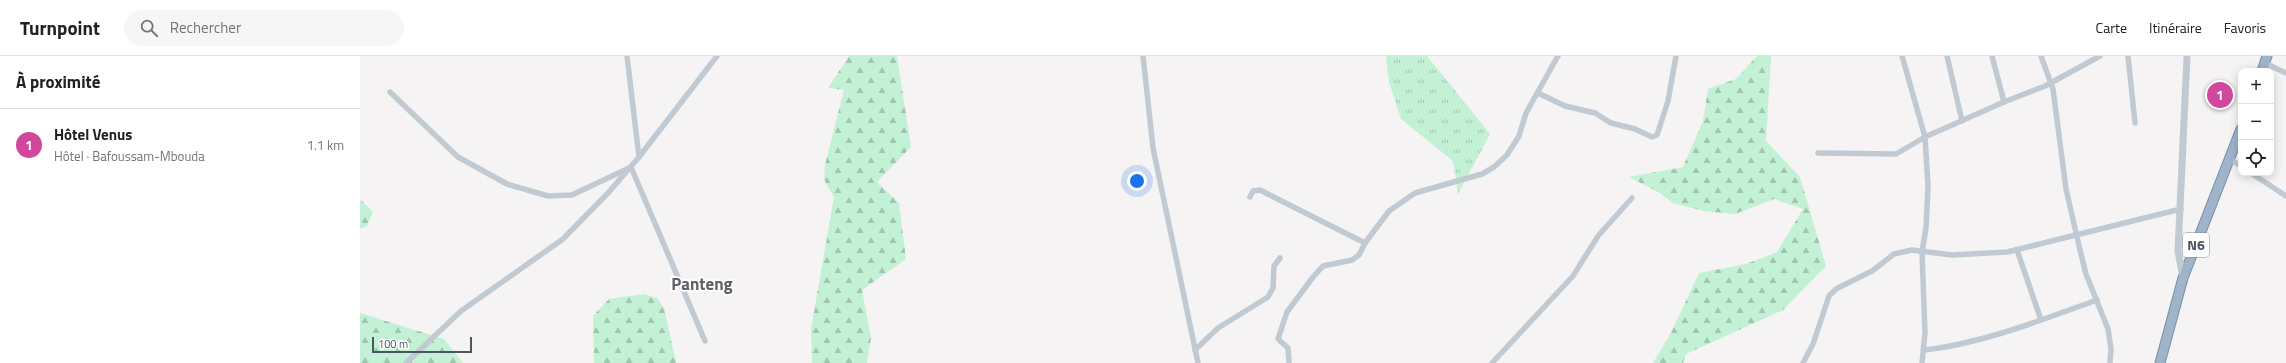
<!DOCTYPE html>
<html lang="fr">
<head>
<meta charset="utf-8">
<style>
  :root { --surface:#fff; --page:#f6f6f6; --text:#202124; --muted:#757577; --line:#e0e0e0; --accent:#1a73e8 }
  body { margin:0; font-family:"Titillium Web",sans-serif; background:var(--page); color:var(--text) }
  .controls { position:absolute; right:12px; top:12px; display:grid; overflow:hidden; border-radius:8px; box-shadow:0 2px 10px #0003 }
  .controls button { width:36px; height:36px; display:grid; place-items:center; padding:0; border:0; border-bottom:1px solid var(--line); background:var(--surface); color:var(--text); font:20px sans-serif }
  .scale { position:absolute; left:12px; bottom:10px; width:100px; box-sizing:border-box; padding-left:4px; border:2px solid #4a5661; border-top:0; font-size:11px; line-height:14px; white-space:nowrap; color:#4a5661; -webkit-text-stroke:3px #fff; paint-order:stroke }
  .you { position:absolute; left:777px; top:125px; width:14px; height:14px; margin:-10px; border:3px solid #fff; border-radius:50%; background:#1a73e8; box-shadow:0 0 0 6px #1a73e833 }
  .badge { display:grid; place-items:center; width:26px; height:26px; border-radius:50%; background:var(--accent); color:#fff; font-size:13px; font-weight:700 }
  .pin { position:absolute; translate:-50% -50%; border:2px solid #fff; box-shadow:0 1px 4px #0006 }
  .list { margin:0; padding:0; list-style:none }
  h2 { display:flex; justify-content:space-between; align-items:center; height:52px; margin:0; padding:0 16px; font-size:17px }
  h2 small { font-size:13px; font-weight:400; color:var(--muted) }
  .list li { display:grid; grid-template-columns:26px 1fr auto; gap:12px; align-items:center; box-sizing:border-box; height:72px; padding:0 16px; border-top:1px solid var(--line) }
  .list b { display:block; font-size:15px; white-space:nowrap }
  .list p { margin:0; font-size:13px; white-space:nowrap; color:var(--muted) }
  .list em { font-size:13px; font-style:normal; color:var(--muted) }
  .icon { flex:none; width:22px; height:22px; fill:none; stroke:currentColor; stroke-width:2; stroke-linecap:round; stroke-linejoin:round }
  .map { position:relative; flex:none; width:1926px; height:307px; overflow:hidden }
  header { display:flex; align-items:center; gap:24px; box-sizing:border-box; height:56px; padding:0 20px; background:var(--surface); border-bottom:1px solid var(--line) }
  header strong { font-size:19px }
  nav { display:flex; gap:22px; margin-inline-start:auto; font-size:14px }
  .search { width:280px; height:36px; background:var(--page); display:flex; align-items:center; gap:10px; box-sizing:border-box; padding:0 14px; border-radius:22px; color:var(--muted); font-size:15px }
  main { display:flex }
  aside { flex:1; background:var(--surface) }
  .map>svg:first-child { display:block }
  .grass { fill:url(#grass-tufts) }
  .forest { fill:url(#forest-firs) }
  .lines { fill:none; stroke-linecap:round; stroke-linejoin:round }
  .trunk-casing { stroke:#7690ad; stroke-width:11 }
  .minor { stroke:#c1cad2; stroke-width:5.5 }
  .tertiary { stroke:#c1cad2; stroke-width:7 }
  .trunk { stroke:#9fb4c9; stroke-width:9 }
  .labels { text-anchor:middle; stroke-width:3.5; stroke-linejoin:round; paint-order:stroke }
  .shield { fill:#fff; stroke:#808990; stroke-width:1 }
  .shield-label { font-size:14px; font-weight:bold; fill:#4a5661 }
  .quarter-label { font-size:17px; font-weight:bold; fill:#5f6368; stroke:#fff }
</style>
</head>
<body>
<header>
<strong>Turnpoint</strong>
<div class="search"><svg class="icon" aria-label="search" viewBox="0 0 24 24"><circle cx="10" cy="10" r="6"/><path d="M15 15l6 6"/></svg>Rechercher</div>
<nav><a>Carte</a><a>Itinéraire</a><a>Favoris</a></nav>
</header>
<main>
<aside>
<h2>À proximité<small></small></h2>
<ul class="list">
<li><span class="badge" style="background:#d1479c">1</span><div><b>Hôtel Venus</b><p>Hôtel · Bafoussam-Mbouda</p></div><em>1.1 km</em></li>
</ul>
</aside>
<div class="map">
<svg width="1926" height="307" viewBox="0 0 1926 307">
  <defs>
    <pattern id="grass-tufts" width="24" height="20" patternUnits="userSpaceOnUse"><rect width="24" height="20" fill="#c3f1d5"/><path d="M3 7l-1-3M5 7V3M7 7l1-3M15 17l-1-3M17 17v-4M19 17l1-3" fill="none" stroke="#a0c6b0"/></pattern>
    <pattern id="forest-firs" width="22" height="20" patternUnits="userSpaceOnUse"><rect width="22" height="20" fill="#c3f1d5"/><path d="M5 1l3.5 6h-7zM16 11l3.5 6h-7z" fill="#a0c6b0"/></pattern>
  </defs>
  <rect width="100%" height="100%" fill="#f5f3f3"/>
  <!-- grass -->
  <path class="grass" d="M1026,0H1067L1130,78L1098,138L1093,105L1041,63L1029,26Z"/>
  <!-- forest -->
  <g class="forest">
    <path d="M489,0H537L551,91L517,126L539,147L546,203L502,234L511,282L507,307H452L451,273L474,141L464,124L465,109L484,34L468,32Z"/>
    <path d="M1397,0H1411L1406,85L1440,121L1466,210L1423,254L1326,298L1323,307H1293L1310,279L1339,217L1386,208L1417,196L1443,153L1414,143L1375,158L1344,155L1313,147L1300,137L1269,121L1323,111L1343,65L1348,33L1376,23Z"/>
    <path d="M0,143L13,156L7,170L0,173Z"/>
    <path d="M284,238L297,242L304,252L316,307H234L233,260L249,243Z"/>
    <path d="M0,257L84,283L103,307H0Z"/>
  </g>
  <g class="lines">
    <!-- trunk casing -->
    <g class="trunk-casing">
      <g id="trunk">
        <path d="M1902,15L1907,0"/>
        <path d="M1800,307L1823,222L1881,73"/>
      </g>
    </g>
    <!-- minor -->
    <g class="minor">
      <path d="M267,0L279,101"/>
      <path d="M783,0L793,92L838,307"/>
      <path d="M1542,0L1565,81L1568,130L1566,172L1562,196L1565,277L1562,307"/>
      <path d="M1587,0L1602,65"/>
      <path d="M1632,0L1644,46"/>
      <path d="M1681,0L1693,33L1706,133L1720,194L1726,218L1748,273L1751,293L1750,307"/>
      <path d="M1768,0L1775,67"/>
      <path d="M1905,7L1926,17"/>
      <path d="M30,36L98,101L147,128L188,140L212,139L271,111L345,285"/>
      <path d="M1178,37L1205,50L1235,57L1251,67L1275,73L1292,81L1297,79L1308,45L1316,0"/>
      <path d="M1458,97L1536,98L1565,81L1644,46L1685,30L1740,0"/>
      <path d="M1870,103L1881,110"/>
      <path d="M1891,117L1926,140"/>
      <path d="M890,141L893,135L900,134L1005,187"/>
      <path d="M1657,194L1681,264"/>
      <path d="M835,294L858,272L908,241L913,232L914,210L920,202"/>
      <path d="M1565,294C1624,287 1681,264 1737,244"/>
      <path d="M46,307L101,255L203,183L248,137L279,101L357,0"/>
      <path d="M929,307L928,292L918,283L927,256L953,221L963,210L992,204L999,199L1005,187L1029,155L1055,137L1122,118L1134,111L1147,99L1159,80L1166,57L1198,0"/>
      <path d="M1132,307L1213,220L1238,180L1272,142"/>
      <path d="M1443,307L1453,288L1469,240L1476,233L1512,215L1534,198L1552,194L1592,199L1647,196L1821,153"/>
    </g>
    <!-- tertiary -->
    <path class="tertiary" d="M1823,222L1818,195L1827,0"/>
    <!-- trunk -->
    <use href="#trunk" class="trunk"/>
  </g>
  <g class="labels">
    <!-- shield labels -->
    <rect class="shield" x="1823" y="177" width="26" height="24" rx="3"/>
    <g class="shield-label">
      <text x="1836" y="194">N6</text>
    </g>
    <!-- quarter labels -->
    <g class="quarter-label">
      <text x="342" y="234">Panteng</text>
    </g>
  </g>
</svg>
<div class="controls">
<button>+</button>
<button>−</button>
<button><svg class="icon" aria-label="locate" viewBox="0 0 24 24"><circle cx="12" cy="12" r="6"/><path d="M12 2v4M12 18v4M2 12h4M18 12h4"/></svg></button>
</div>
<div class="scale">100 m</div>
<div class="you"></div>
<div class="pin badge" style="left:1860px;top:39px;background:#d1479c">1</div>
</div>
</main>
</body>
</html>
